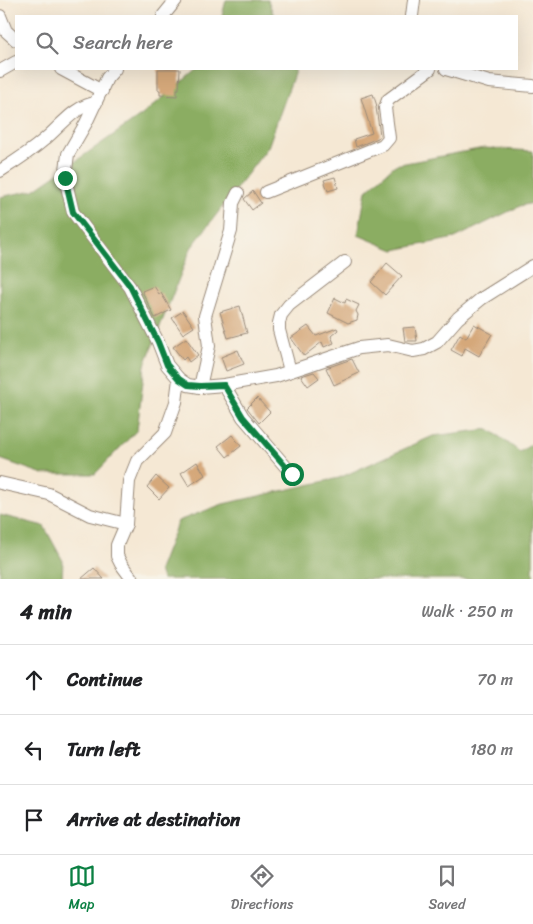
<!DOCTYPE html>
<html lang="en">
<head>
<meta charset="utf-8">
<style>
  :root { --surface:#fff; --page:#f2f2f2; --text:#202124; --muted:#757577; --line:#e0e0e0; --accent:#0b8043 }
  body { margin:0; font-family:Sriracha,sans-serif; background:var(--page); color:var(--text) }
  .stop { position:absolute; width:15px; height:15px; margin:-11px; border:4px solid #0b8043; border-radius:50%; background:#fff }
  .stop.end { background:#0b8043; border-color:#fff; box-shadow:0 1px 5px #0008 }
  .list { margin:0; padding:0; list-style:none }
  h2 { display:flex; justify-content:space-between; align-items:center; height:65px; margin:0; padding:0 20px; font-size:21px }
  h2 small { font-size:16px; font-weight:400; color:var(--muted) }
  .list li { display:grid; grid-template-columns:32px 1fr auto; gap:15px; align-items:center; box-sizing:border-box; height:70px; padding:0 20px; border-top:1px solid var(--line) }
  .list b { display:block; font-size:19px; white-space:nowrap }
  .list em { font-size:16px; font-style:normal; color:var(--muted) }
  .icon { flex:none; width:28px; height:28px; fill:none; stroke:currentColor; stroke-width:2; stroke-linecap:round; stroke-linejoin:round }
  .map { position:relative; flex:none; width:533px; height:579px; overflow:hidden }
  .search { position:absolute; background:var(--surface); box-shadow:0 5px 20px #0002; left:15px; right:15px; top:15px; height:55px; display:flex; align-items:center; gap:12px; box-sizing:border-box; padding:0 18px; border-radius:0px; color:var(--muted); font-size:19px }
  .sheet { height:275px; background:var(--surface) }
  nav { display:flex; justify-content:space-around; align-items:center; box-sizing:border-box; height:70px; border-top:1px solid var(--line); background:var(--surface); font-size:14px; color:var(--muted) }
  nav a { display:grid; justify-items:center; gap:2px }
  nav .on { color:var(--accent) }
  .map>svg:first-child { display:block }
  .forest { fill:#8bad62; stroke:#636c40 }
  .building { fill:#d5a87a }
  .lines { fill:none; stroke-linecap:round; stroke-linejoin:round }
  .minor-casing { stroke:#988979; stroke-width:14 }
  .minor { stroke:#fff; stroke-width:12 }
  .route { stroke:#0b8043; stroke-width:6 }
</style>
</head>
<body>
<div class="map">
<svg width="533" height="579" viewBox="0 0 533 579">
  <rect width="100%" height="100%" fill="#f7f3e8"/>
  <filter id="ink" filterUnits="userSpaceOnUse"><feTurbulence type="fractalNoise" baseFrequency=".02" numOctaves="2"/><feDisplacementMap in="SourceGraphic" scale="10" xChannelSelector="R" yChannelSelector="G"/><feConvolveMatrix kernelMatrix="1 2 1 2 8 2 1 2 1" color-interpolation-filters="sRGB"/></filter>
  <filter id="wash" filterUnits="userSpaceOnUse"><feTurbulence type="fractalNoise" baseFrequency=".0096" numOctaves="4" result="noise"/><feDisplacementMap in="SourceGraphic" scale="20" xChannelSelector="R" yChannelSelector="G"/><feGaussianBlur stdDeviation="1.12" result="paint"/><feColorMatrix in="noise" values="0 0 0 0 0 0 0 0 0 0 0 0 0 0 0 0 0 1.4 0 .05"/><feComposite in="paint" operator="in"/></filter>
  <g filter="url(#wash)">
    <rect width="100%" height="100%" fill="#f5e8d4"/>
    <!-- forest -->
    <g class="forest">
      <path d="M226,0H268L274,16H222Z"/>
      <path d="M197,69H295V71L268,147L191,248L145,365L137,430L95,474H43L0,459V197L34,190L142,115Z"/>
      <path d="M484,148L533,151V203L520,206L455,238L394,250L358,235L366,191L395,165Z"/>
      <path d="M489,429L520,452L533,443V579H162L159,570L178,521L223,504L339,478L433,436Z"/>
      <path d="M0,515L44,526L63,561L62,579H0Z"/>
    </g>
    <g id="blocks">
      <!-- building -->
      <g class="building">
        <path d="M158,69H180L179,89H177V96L160,95V90H158Z"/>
        <path d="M373,94L377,106L376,107L380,135L378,138L356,147L354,139L372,133L361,98Z"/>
        <path d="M335,177L338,188L328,191L324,180Z"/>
        <path d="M253,191L261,203L252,210L244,199Z"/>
        <path d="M387,263L402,276L385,295L371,282Z"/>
        <path d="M154,286L159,294L161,293L171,310L155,318L142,291Z"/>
        <path d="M335,298L345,303L346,299L359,305L356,311L358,315L357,320L348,323L328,313Z"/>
        <path d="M240,306L247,333L228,338L220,312Z"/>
        <path d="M183,311L194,327L183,334L172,318Z"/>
        <path d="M474,324L492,334L479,356L465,348L462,356L451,350L460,334L466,338Z"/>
        <path d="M308,326L316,336L337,328L338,330L331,336L334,343L324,347L322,342L304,356L291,338Z"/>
        <path d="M415,327L417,341H405L403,328Z"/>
        <path d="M186,338L198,355L189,362L186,357L183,360L173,347Z"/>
        <path d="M238,350L244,364L226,371L221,357Z"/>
        <path d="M352,359L359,373L334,385L326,368Z"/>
        <path d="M314,372L319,378L308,386L301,376Z"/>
        <path d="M257,398L270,412L259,423L247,408Z"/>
        <path d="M232,435L241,446L227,457L218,446Z"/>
        <path d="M197,462L205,475L189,486L181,473Z"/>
        <path d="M156,476L169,488L159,499L147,487Z"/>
        <path d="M94,568L104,579H81Z"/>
      </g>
    </g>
  </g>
  <g filter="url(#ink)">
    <use href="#blocks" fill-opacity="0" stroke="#988979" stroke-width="1"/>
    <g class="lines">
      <!-- minor casing -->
      <g class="minor-casing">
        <g id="minor">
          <path d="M0,16L6,31L16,40"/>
          <path d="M163,16L176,0"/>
          <path d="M412,16L414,0"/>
          <path d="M61,69L102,91"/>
          <path d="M115,69L107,78L86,123L68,154L65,178L73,212L130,287L158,342L167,365L179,379L188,385L200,387L224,385L276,376L359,348L388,345L413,351L424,349L437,342L458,318L481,299L533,266"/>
          <path d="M446,69L489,82L533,86"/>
          <path d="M0,71L16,62"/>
          <path d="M0,171C16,161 31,151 45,139C61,126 74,106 96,103"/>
          <path d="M266,192L383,145L389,138L385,108L388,100L430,69"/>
          <path d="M290,371L279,330V323L281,315L289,305L345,262"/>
          <path d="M224,385L243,417L292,474"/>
          <path d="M200,387L209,346L205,316L231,231L233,203L238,193"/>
          <path d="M0,483L49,494L90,515L126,524"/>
          <path d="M132,579L121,564L117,556V545L126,524L129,481L137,461L165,433L176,402L179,379"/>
        </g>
      </g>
      <!-- minor -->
      <use href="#minor" class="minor"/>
    </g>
  </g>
  <g class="lines" filter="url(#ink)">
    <!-- route -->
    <path class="route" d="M65,178L73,212L130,286L158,342L167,365L179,379L188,385L200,386L224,385L243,417L292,474"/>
  </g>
</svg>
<div class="stop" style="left:292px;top:474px"></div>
<div class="stop end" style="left:65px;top:178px"></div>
<div class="search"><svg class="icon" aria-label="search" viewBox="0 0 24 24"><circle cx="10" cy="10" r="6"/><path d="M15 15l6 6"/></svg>Search here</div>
</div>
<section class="sheet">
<h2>4 min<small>Walk · 250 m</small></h2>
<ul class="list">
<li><svg class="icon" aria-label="ahead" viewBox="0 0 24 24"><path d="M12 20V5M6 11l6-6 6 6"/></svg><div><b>Continue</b></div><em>70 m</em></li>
<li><svg class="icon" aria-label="left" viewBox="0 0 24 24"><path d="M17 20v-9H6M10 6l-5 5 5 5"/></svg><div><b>Turn left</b></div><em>180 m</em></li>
<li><svg class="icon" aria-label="arrive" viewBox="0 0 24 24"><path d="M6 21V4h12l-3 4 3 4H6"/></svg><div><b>Arrive at destination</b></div></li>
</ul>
</section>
<nav>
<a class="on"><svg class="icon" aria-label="map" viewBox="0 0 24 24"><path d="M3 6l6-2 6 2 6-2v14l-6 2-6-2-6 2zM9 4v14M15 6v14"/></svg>Map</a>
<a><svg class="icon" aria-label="directions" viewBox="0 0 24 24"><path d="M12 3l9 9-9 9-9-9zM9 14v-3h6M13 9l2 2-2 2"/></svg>Directions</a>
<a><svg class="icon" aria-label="saved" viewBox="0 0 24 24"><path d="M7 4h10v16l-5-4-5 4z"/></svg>Saved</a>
</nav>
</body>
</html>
